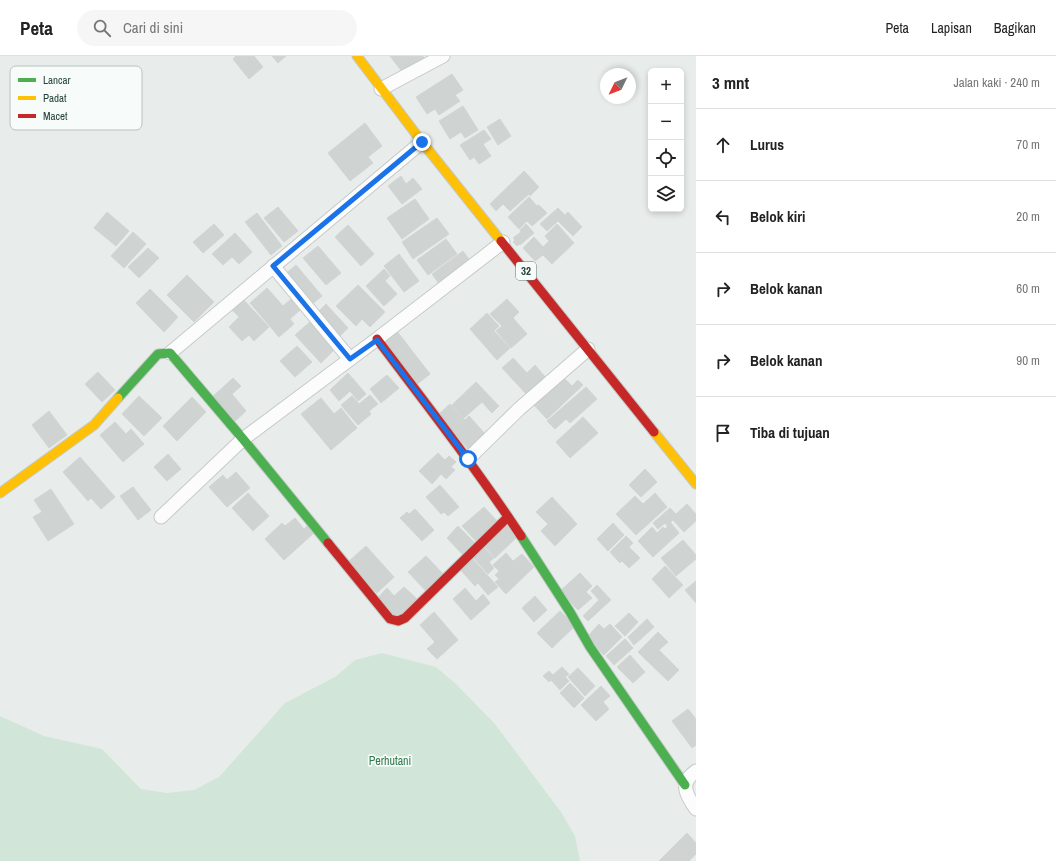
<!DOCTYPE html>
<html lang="id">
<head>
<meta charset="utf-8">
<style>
  :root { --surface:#fff; --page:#f6f6f6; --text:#222; --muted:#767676; --line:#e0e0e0 }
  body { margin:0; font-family:"Archivo Narrow",sans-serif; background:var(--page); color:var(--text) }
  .controls { position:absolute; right:12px; top:12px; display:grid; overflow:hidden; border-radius:6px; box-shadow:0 2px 6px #0003 }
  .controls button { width:36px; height:36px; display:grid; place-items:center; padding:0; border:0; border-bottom:1px solid var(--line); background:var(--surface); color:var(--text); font:20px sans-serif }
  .compass { position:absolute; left:600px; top:12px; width:36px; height:36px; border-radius:50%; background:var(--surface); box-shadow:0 2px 6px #0003; rotate:227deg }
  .stop { position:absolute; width:12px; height:12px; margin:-9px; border:3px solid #1a73e8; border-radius:50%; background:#fff }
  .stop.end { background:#1a73e8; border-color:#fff; box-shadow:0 1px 4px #0008 }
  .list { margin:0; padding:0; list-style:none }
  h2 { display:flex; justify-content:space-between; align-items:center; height:52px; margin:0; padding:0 16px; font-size:17px }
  h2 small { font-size:13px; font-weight:400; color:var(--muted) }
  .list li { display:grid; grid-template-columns:26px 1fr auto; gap:12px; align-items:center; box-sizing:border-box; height:72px; padding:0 16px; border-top:1px solid var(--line) }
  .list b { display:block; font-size:15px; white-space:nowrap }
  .list em { font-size:13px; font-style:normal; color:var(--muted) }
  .icon { flex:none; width:22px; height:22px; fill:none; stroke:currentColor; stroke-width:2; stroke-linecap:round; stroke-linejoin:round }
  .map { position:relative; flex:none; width:696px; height:805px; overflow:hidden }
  header { display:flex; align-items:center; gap:24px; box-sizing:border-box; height:56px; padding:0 20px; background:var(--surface); border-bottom:1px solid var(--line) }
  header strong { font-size:19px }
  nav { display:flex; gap:22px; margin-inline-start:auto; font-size:14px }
  .search { width:280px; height:36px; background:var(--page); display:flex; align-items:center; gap:10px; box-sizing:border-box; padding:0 14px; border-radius:22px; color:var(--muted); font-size:15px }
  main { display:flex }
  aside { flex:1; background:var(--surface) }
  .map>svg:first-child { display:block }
  .green { fill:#d1e6d8 }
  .building { fill:#cfd4d2; stroke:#d1d6d4 }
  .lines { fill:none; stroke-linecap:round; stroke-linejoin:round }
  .street-casing { stroke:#c5cac8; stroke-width:15 }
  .fast-casing { stroke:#c3cbc8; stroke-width:11 }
  .slow-casing { stroke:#c3cbc8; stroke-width:11 }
  .jam-casing { stroke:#c3cbc8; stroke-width:11 }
  .street { stroke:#fcfcfc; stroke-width:13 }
  .fast { stroke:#4caf50; stroke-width:9 }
  .slow { stroke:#ffc107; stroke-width:9 }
  .jam { stroke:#c62828; stroke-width:9 }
  .route { stroke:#1a73e8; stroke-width:5 }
  .labels { text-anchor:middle; stroke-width:3.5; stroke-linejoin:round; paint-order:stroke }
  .shield { fill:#f7fbf9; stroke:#637a73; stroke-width:1 }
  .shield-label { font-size:11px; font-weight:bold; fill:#24423a }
  .park-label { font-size:12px; fill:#2d7a4b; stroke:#f7fbf9 }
  .key { fill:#f7fbf9; stroke:#b8c4c0; stroke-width:1 }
  .key-label { font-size:11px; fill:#24423a }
</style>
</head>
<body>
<header>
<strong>Peta</strong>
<div class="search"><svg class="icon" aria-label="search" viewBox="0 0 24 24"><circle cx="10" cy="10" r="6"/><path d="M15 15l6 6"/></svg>Cari di sini</div>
<nav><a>Peta</a><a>Lapisan</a><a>Bagikan</a></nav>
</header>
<main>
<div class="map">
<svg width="696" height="805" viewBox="0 0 696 805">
  <rect width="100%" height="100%" fill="#e8edeb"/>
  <!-- green -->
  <path class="green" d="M382,597L436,611L456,628L495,668L561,756L575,780L580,805H0V660L44,680L102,693L141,733L167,737L194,734L219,721L285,647L335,621L355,604Z"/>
  <!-- building -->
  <g class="building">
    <path d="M236,0H254L263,11L249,23L233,3Z"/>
    <path d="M272,0H286L278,7Z"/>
    <path d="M390,0H423L424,2L403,17Z"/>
    <path d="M452,18L463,34L455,39L460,45L439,59L435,53L427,58L416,41Z"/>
    <path d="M463,50L478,74L465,82L461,76L450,83L439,65Z"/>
    <path d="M500,63L511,80L498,89L487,71Z"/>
    <path d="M365,67L382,90L368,101L373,107L350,125L328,97Z"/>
    <path d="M484,74L491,83L483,88L491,100L479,108L474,101L470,104L460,89Z"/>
    <path d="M524,115L539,131L530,140L529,138L510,155L503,148L496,155L490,148Z"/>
    <path d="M401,120L406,128L413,122L422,133L402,148L388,130Z"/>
    <path d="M529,141L537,150L539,149L547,157L532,170L527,165L519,173L508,161Z"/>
    <path d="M415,143L429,163L402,183L387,162Z"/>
    <path d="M278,151L298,175L284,186L264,162Z"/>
    <path d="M558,152L565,159L568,156L582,171L573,180L558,165L547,175L540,168Z"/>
    <path d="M107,156L129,175L116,190L94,172Z"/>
    <path d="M257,157L282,190L271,199L245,166Z"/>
    <path d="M437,162L449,178L413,203L402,186Z"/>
    <path d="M214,168L224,179L203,197L193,186Z"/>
    <path d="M526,168L534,177L520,189L519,188L517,190L513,186L515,184L513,182L521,176L520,174Z"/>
    <path d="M557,168L574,187L552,208L543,199L535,205L523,192L534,181L543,191L549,185L545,180Z"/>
    <path d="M348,169L374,198L361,210L335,181Z"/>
    <path d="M133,176L146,188L124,212L111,200Z"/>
    <path d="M235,177L252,196L239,208L232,201L223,209L212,198Z"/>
    <path d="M446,183L457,198L428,219L417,204Z"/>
    <path d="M318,190L341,217L326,229L303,202Z"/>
    <path d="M148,192L159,202L139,222L128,211Z"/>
    <path d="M463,195L473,209L442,232L432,218Z"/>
    <path d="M399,198L419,225L404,236L384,210Z"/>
    <path d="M296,209L322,240L310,250L284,219Z"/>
    <path d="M384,213L390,220L385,225L397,238L384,250L366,230Z"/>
    <path d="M187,219L214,246L194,266L167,239Z"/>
    <path d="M358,229L385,256L370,271L362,263L356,270L336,250Z"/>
    <path d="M267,232L283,250L291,243L300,254L290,263L294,268L279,281L250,247Z"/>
    <path d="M150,233L178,261L164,276L136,247Z"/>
    <path d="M241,241L269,271L254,285L249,279L242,285L229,271L239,261L230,252Z"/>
    <path d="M507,243L519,256L513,262L527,278L511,292L496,275L502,270L490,258Z"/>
    <path d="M326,248L348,272L338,282L316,258Z"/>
    <path d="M487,257L499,270L494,275L510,292L497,304L470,273Z"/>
    <path d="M312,264L337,291L321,307L295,279Z"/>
    <path d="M396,274L430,318L416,329L382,285Z"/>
    <path d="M297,290L312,306L295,321L280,305Z"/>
    <path d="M513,302L527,317L535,309L546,322L528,340L502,312Z"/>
    <path d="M98,316L115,334L102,346L85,328Z"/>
    <path d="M348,317L366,338L358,345L350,335L339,345L330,334Z"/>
    <path d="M387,319L399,332L381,347L370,333Z"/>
    <path d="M562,320L572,330L578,324L583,329L547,363L532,347Z"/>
    <path d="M233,322L241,330L232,338L246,355L232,368L210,343Z"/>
    <path d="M476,326L499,350L492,357L482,346L464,362L452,349Z"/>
    <path d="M586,331L597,343L570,367L566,363L555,373L547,365Z"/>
    <path d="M370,339L378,348L369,355L371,358L358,369L341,349L352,340L359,348Z"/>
    <path d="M139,340L162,362L144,380L122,358Z"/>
    <path d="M192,341L206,356L177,385L163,370Z"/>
    <path d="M321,342L334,358L341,352L357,372L331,394L301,358Z"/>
    <path d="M450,348L465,364L469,360L487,380L470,395L438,359Z"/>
    <path d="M49,355L67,379L49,392L32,369Z"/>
    <path d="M583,361L598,377L570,402L556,386Z"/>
    <path d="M115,366L126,378L131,373L144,388L123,406L100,379Z"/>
    <path d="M438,397L445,404L449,400L456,406L451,411L455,414L446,423L441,418L432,428L419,415Z"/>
    <path d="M168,398L181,413L167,425L154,411Z"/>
    <path d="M80,401L115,441L101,453L91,442L88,445L63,416Z"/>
    <path d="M645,413L657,426L641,441L629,429Z"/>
    <path d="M236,416L250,432L227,451L209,431L223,419L227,424Z"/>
    <path d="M440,429L459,451L448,460L444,456L441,458L426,441Z"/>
    <path d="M133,431L151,454L138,464L120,440Z"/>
    <path d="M51,433L74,468L48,485L33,461L42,456L34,444Z"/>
    <path d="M248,437L269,460L253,475L232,452Z"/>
    <path d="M655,437L667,451L636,479L616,458L635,440L643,448Z"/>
    <path d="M552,441L577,468L555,490L541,475L548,468L536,456Z"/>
    <path d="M687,448L696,458V465L684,476L673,464L667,470L665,467L658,473L653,467L670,452L676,458Z"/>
    <path d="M484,451L499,467L477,486L462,470Z"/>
    <path d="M415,453L434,474L422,485L400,462L407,456L409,458Z"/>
    <path d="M295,462L304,473L308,469L315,476L284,504L265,483L282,467L285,470Z"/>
    <path d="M613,467L624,479L608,495L597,483Z"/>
    <path d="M671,467L679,477L653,501L638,485L652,471L657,477L663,471L665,473Z"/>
    <path d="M505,468L517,481L495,502L483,488Z"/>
    <path d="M458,470L475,487L463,499L447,482Z"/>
    <path d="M626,480L633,487L629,491L640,502L629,512L622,505L620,507L610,496Z"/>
    <path d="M683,484L696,499V503L676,520L661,502Z"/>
    <path d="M482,489L494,502L489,506L494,512L488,518L471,499Z"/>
    <path d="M366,490L394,521L377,537L348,506Z"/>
    <path d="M506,497L513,505L522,498L534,511L506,538L495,526L499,523L495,519L499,515L493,509Z"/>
    <path d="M426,500L444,519L427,536L408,516Z"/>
    <path d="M470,500L498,531L488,539L478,527L475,530L458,511Z"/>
    <path d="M665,510L683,529L669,542L652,523Z"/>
    <path d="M580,517L592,530L586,536L592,542L578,554L560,535Z"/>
    <path d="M696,525V547L685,534Z"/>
    <path d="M597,529L611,544L588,565L583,560L599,544L591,535Z"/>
    <path d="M404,531L417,543L395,565L375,545L387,532L394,540Z"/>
    <path d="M465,532L476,545L483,538L490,547L471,564L453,543Z"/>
    <path d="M535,540L547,554L534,566L522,552Z"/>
    <path d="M560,555L575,570L552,592L537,577Z"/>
    <path d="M434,556L458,584L437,603L427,593L435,586L420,569Z"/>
    <path d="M629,557L638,566L625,580L615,570Z"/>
    <path d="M647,563L654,571L634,589L628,581Z"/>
    <path d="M599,568L604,573L610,568L622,581L604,599L587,581Z"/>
    <path d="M658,576L668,586L659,594L679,614L668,625L638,596Z"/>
    <path d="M625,583L633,592L614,609L606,600Z"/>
    <path d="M630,599L645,616L633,627L617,611Z"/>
    <path d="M562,611L569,618L565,621L569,625L560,634L551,624L549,626L543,620L549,615L553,619Z"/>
    <path d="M578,612L595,630L585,640L568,621Z"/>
    <path d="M570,627L584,642L574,652L560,637Z"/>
    <path d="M601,630L610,640L603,646L609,653L596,665L581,649Z"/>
    <path d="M688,653L696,663V689L692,692L672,665Z"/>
    <path d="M687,777L696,787V798L689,805H659Z"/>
  </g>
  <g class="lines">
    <!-- street casing -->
    <g class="street-casing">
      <g id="street">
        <path d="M381,33L443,0"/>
        <path d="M273,210L350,303"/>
        <path d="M170,297L422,86"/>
        <path d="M468,403L519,353L588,293"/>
        <path d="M161,461L243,383L377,283L503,186"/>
        <path d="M696,715C679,727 686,739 696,753"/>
      </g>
    </g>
    <!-- fast casing -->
    <g class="fast-casing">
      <g id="fast">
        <path d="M118,342L158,298L170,297L243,383L328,487"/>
        <path d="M521,480L570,556L590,591L685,729"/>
      </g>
    </g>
    <!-- slow casing -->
    <g class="slow-casing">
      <g id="slow">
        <path d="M357,0L422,86L501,185"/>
        <path d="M654,376L696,428"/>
        <path d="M0,437L94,369L118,342"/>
      </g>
    </g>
    <!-- jam casing -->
    <g class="jam-casing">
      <g id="jam">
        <path d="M501,185L654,376"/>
        <path d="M377,283C426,348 476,412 521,480"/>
        <path d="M328,487L390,563L398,565L405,562L508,461"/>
      </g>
    </g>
    <!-- street -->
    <use href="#street" class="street"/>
    <!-- fast -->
    <use href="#fast" class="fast"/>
    <!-- slow -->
    <use href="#slow" class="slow"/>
    <!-- jam -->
    <use href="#jam" class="jam"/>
  </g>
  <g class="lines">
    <!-- route -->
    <path class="route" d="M422,86L273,210L350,303L377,284L468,403"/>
  </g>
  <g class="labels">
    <!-- shield labels -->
    <rect class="shield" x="516" y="206" width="20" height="18" rx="3"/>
    <g class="shield-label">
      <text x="526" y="219">32</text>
    </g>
    <!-- park labels -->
    <g class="park-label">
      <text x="390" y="709">Perhutani</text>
    </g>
  </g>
  <!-- legend -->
  <rect x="10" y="10" width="132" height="64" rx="6" class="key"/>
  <rect x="18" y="22" width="18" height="4" fill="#4caf50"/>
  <rect x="18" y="40" width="18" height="4" fill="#ffc107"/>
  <rect x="18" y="58" width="18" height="4" fill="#c62828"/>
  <g class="key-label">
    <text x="43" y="28">Lancar</text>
    <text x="43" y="46">Padat</text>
    <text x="43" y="64">Macet</text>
  </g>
</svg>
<div class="controls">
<button>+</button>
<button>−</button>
<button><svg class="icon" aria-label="locate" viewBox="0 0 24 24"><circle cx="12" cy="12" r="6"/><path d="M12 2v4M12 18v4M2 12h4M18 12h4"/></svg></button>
<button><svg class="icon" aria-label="layers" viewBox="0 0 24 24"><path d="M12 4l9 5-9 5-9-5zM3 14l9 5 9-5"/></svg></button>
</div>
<svg class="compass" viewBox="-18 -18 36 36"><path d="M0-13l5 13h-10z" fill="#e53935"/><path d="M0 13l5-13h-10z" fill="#767676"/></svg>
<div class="stop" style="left:468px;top:403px"></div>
<div class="stop end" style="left:422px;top:86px"></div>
</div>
<aside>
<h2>3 mnt<small>Jalan kaki · 240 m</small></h2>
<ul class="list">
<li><svg class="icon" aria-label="ahead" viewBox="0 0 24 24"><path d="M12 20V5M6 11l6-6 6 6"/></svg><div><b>Lurus</b></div><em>70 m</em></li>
<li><svg class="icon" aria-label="left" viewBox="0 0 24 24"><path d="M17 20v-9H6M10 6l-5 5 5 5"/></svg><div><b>Belok kiri</b></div><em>20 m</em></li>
<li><svg class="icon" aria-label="right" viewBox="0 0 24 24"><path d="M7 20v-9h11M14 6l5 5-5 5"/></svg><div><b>Belok kanan</b></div><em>60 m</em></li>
<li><svg class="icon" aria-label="right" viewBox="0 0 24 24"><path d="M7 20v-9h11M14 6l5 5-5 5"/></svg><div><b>Belok kanan</b></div><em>90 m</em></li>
<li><svg class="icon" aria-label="arrive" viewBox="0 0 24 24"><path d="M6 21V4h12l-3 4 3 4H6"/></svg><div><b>Tiba di tujuan</b></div></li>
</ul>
</aside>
</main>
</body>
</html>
